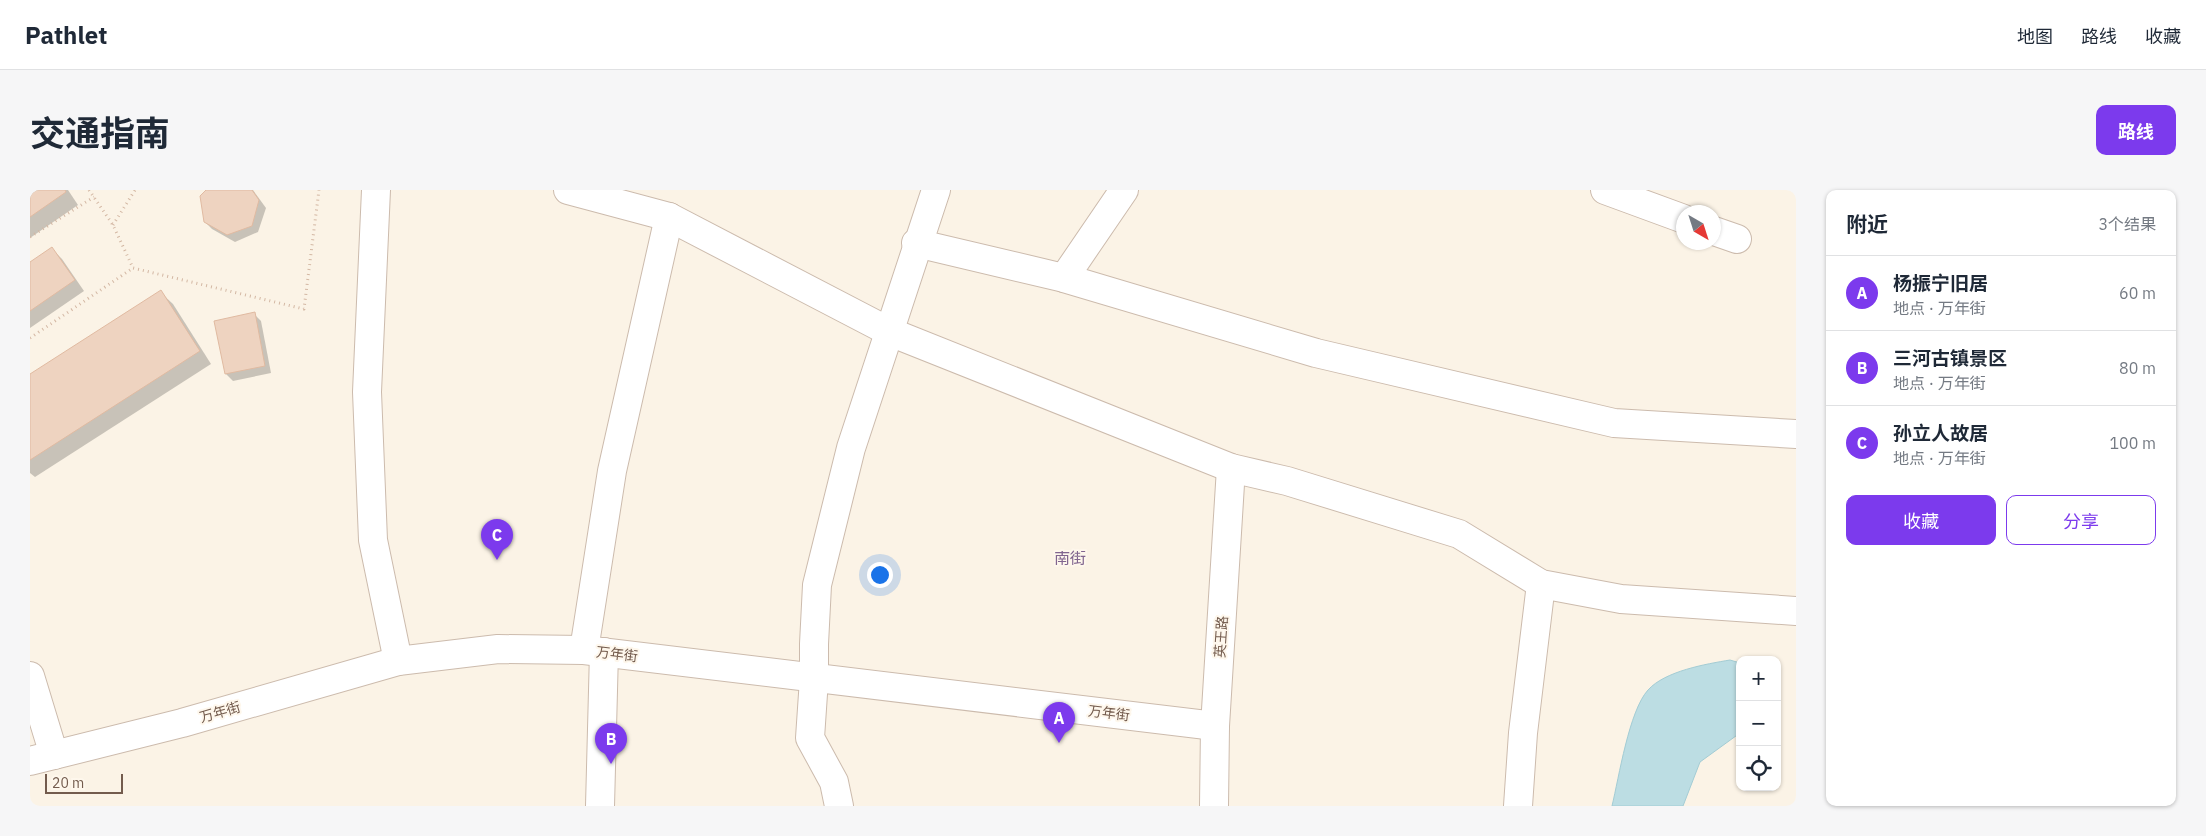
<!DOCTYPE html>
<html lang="zh">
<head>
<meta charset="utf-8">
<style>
  :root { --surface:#fff; --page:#f6f6f7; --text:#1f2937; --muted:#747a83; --line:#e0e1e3; --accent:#7c3aed }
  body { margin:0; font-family:"IBM Plex Sans","Noto Sans SC",sans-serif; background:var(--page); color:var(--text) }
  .controls { position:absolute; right:15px; bottom:15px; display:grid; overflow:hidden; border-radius:10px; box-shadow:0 1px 4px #0004 }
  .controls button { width:45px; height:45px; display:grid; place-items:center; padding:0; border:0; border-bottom:1px solid var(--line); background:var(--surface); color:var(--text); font:25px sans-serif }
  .compass { position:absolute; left:1646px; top:15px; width:45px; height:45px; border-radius:50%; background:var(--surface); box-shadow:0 1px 4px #0004; rotate:141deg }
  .scale { position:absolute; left:15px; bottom:12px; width:78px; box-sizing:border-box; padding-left:5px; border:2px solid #735b4d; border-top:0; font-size:14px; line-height:18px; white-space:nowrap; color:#735b4d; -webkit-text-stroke:4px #fef7ec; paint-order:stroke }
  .you { position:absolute; left:849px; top:384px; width:18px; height:18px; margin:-12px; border:4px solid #fff; border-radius:50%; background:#1a73e8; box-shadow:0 0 0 8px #1a73e833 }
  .badge { display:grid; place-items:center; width:32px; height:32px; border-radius:50%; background:var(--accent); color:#fff; font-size:16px; font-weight:700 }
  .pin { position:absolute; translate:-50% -41px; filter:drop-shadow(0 1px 2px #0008) }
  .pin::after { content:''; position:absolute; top:26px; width:18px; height:15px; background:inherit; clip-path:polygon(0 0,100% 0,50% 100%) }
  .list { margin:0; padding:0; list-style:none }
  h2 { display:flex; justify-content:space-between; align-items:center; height:65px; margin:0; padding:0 20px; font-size:21px }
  h2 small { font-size:16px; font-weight:400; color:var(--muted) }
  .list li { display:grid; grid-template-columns:32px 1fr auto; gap:15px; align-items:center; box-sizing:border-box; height:75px; padding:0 20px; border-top:1px solid var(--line) }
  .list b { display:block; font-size:19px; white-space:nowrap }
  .list p { margin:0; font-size:16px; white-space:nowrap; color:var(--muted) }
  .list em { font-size:16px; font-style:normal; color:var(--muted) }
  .actions { display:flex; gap:10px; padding:15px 20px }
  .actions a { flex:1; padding:11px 0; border:1px solid var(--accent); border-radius:10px; text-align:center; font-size:18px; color:var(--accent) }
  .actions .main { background:var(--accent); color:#fff }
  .icon { flex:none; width:28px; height:28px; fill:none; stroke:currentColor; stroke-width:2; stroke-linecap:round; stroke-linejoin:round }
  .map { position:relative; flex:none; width:1766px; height:616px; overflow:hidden; border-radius:10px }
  header { display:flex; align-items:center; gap:30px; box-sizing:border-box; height:70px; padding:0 25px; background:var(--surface); border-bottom:1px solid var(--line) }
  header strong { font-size:24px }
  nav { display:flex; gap:28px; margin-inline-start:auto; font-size:18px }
  .intro { display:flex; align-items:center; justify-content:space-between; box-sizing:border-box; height:120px; padding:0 30px }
  h1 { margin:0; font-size:35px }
  .button { padding:12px 22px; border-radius:10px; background:var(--accent); color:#fff; font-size:18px; font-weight:700 }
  main { display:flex; gap:30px; padding:0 30px }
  aside { flex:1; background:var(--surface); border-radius:10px; box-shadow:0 1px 4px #0004 }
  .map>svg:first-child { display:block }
  .water { fill:#bcdde3; stroke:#a3ccd4 }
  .shadow { fill:#0003 }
  .building { fill:#eed3c0; stroke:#e0baa1 }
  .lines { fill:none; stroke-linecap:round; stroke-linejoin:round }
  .minor-casing { stroke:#ccbbad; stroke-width:30 }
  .path { stroke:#d3b7a3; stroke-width:3; stroke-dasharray:1 4; stroke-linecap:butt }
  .minor { stroke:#fff; stroke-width:28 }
  .labels { text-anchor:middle; stroke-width:4; stroke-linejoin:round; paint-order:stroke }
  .street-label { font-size:14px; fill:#735b4d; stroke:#fef7ec }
  .quarter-label { font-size:16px; fill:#81658f; stroke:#fef7ec }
</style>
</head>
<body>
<header>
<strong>Pathlet</strong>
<nav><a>地图</a><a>路线</a><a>收藏</a></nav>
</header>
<div class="intro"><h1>交通指南</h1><a class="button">路线</a></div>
<main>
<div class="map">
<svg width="1766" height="616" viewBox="0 0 1766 616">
  <rect width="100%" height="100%" fill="#fbf3e6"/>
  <!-- water -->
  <path class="water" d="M1700,470L1710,473V543L1670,572L1653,616H1582C1589,587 1599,521 1618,500C1635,481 1676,474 1700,470Z"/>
  <!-- shadow -->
  <g class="shadow">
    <path d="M0,0H38L48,15L0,48Z"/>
    <path d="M178,0H223L236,18L228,42L205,52L182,39L175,32Z"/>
    <path d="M22,59L32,69L54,101L0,138V74Z"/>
    <path d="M130,102L143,114L181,174L5,287L0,283V186Z"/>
    <path d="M224,124L231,131L241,183L203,191L196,184L186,131Z"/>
  </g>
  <!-- building -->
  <g class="building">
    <path d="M0,0H35L36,2L0,27Z"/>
    <path d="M176,0H222L229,10L222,36L197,45L174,32L170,6Z"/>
    <path d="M22,57L45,90L0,121V72Z"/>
    <path d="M131,100L170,161L0,270V184Z"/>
    <path d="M225,122L235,176L195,184L184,131Z"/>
  </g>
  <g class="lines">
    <!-- minor casing -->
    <g class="minor-casing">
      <g id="minor">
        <path d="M346,0L337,202L343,350L368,471"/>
        <path d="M538,0L639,27L860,142L1201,278L1257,291L1429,344L1511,394L1591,409L1766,421"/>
        <path d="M1575,0L1654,29"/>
        <path d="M1684,41L1707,49"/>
        <path d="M886,53L1034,88L1286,163L1584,233L1766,244"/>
        <path d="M1034,88L1094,0"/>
        <path d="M554,460L582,281L639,27"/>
        <path d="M0,486L24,565"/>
        <path d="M0,571L152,533L368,471L468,459L554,460L1185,536"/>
        <path d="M570,616L574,462"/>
        <path d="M809,616L804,592L780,548L784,489V454L787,395L821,258L906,0"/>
        <path d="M1184,616L1185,536L1201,278"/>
        <path d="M1488,616L1493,543L1511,394"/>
      </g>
    </g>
    <!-- path -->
    <g class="path">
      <path d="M59,0L83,35L103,78L274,119L289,0"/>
      <path d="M83,35L105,0"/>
      <path d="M0,47L64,7"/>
      <path d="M0,148L103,78"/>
    </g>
    <!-- minor -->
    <use href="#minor" class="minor"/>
  </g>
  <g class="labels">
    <!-- street labels -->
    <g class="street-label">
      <text transform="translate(1191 447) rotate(-86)" y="5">英王路</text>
      <text transform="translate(587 464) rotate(7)" y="5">万年街</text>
      <text transform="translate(190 522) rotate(-16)" y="5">万年街</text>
      <text transform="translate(1079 523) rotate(7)" y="5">万年街</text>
    </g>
    <!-- quarter labels -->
    <g class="quarter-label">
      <text x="1040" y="374">南街</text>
    </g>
  </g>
</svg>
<div class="controls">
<button>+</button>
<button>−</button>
<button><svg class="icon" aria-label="locate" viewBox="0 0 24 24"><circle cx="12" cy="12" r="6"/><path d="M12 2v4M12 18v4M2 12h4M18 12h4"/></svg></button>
</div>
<svg class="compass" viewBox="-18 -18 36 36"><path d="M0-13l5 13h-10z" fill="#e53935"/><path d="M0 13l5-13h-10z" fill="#747a83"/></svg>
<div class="scale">20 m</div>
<div class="you"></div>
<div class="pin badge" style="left:1029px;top:553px">A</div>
<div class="pin badge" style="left:581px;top:574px">B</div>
<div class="pin badge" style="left:467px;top:370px">C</div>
</div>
<aside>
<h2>附近<small>3个结果</small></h2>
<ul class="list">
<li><span class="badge">A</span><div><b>杨振宁旧居</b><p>地点 · 万年街</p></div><em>60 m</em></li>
<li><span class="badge">B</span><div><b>三河古镇景区</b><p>地点 · 万年街</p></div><em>80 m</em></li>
<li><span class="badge">C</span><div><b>孙立人故居</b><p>地点 · 万年街</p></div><em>100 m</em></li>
</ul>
<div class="actions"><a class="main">收藏</a><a>分享</a></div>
</aside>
</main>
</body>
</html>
